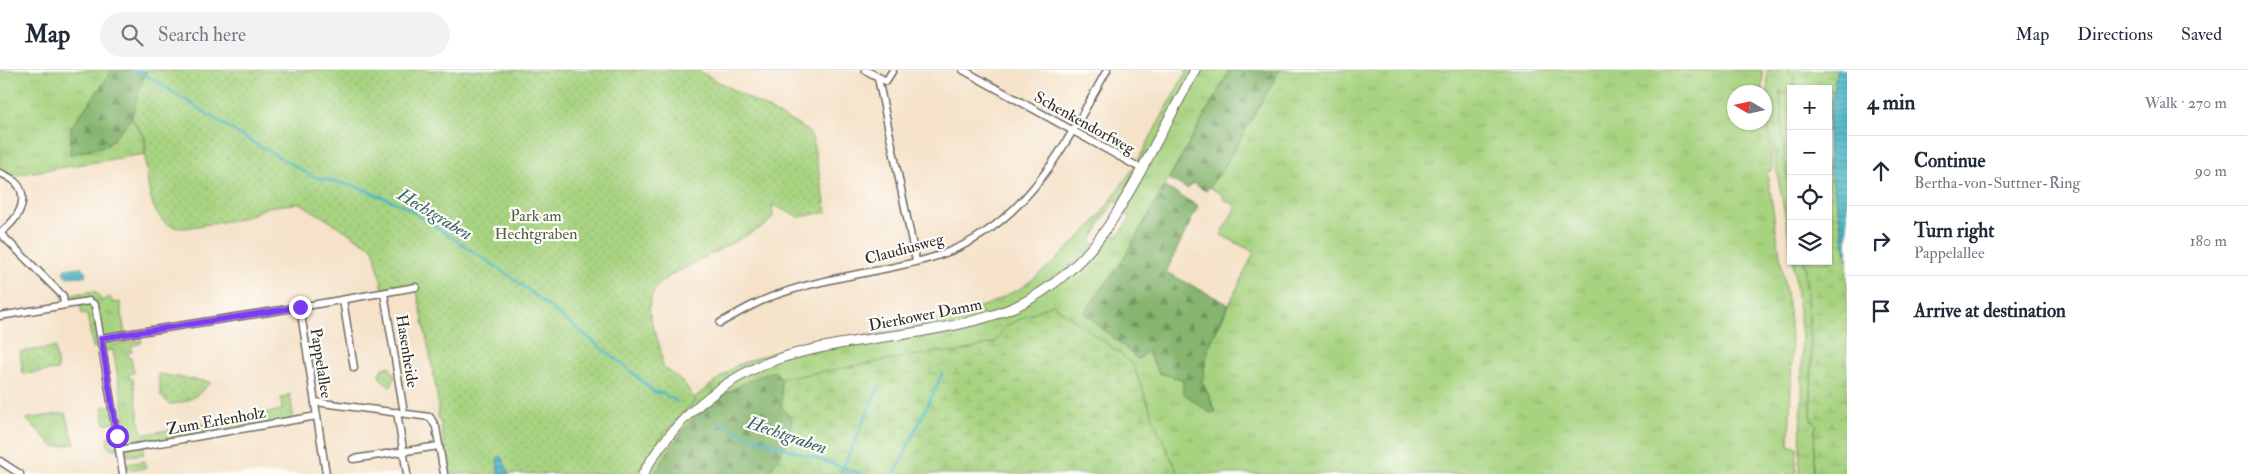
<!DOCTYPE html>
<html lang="en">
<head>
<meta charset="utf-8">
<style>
  :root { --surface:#fff; --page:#f2f2f3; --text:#1f2937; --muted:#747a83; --line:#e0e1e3 }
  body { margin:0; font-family:"IM FELL Double Pica",serif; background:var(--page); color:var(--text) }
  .controls { position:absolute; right:15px; top:15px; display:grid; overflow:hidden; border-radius:0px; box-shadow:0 1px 4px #0004 }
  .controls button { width:45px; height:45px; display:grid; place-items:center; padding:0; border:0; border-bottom:1px solid var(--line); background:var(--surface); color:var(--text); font:25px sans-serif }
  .compass { position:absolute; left:1727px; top:15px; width:45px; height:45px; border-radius:50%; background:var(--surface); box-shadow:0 1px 4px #0004; rotate:279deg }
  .stop { position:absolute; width:15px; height:15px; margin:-11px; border:4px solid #7c3aed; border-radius:50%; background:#fff }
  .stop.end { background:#7c3aed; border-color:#fff; box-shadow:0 1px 5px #0008 }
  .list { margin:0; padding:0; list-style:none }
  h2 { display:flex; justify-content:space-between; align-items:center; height:65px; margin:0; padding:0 20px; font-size:21px }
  h2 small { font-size:16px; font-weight:400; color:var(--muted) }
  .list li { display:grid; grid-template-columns:32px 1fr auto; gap:15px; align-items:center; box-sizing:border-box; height:70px; padding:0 20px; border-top:1px solid var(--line) }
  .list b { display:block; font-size:19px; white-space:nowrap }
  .list p { margin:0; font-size:16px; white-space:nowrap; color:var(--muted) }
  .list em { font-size:16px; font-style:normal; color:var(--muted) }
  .icon { flex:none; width:28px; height:28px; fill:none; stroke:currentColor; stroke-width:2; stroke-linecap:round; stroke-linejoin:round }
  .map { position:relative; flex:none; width:1847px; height:404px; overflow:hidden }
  header { display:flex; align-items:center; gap:30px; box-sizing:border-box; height:70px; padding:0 25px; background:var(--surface); border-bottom:1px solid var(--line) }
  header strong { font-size:24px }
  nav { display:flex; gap:28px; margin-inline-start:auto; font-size:18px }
  .search { width:350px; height:45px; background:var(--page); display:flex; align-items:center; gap:12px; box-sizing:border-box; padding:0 18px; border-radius:28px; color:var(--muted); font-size:19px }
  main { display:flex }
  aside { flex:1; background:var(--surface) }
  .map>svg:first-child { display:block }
  .grass { fill:url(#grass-tufts); stroke:#697f56; fill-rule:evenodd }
  .forest { fill:url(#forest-firs); stroke:#58704c }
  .wetland { fill:url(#wetland-marsh); stroke:#697f56 }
  .park { fill:url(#park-dots); stroke:#697f56 }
  .water { fill:url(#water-rules); stroke:#3a7079 }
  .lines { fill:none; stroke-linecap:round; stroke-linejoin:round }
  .stream { stroke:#4ab5c7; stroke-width:2.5 }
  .street-casing { stroke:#726b62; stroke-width:9 }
  .secondary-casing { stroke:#726b62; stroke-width:11 }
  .street { stroke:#fff; stroke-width:6 }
  .secondary { stroke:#fff; stroke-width:9 }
  .route { stroke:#7c3aed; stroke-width:6 }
  .labels { text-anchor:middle; stroke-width:4.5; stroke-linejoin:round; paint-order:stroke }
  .street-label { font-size:16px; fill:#2b2b2b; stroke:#fdfcf7 }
  .park-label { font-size:16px; fill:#505d44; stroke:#fdfcf7 }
  .water-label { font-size:18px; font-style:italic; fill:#376269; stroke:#fdfcf7 }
</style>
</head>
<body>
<header>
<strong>Map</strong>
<div class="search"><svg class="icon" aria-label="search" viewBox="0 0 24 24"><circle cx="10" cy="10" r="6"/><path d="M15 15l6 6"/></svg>Search here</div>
<nav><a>Map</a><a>Directions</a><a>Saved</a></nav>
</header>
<main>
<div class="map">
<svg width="1847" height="404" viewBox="0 0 1847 404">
  <defs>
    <pattern id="grass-tufts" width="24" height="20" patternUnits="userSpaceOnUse" patternTransform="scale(1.25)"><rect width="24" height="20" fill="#a7d380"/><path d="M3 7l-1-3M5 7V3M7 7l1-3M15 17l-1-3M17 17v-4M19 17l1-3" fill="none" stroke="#90b56f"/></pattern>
    <pattern id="forest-firs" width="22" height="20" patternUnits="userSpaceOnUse" patternTransform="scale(1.25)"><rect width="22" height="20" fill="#85b56e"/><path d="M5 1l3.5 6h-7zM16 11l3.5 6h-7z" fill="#6d935b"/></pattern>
    <pattern id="wetland-marsh" width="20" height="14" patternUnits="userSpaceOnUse" patternTransform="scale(1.25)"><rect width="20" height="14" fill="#a7d380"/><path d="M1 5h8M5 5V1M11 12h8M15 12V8" fill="none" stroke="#90b56f"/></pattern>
    <pattern id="park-dots" width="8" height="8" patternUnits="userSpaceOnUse" patternTransform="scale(1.25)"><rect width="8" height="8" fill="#a7d380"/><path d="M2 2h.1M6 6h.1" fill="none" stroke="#90b56f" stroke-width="1.8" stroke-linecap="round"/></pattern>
    <pattern id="water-rules" width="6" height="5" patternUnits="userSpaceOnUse" patternTransform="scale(1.25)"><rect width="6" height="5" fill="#4ab5c7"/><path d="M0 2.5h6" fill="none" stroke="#3e93a2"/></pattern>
  </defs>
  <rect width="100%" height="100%" fill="#fdfcf7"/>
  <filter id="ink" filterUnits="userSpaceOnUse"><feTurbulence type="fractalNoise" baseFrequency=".02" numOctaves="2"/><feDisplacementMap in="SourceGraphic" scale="10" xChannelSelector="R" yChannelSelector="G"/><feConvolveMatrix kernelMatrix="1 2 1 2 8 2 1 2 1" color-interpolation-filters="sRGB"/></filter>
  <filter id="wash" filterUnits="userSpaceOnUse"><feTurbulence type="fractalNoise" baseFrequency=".0096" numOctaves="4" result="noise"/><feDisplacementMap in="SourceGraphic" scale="20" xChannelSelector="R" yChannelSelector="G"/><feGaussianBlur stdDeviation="1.12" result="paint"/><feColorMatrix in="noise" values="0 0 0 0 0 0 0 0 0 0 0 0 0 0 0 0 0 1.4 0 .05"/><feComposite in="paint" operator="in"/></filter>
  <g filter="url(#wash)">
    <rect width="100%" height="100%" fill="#f5e2c9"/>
    <!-- grass -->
    <g class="grass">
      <path d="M0,0H132L134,52L145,69V84L9,106L0,103Z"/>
      <path d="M1187,0H1230L1120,195L1085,242L1138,289L1147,281L1159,303L1183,309L1216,341L1202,311L1208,279L1254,182L1221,165L1236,136L1223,129L1224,126L1208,116L1222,100L1280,0H1762L1763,22H1734V52H1764L1765,40L1773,100L1767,102L1789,242L1792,281L1789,376L1797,377L1796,404H1171L1159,363L1134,297L996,272L956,283L935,282L781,309L777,303L656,404H610L664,359L666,361L694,332V328L737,295L795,275L914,258L989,234L1023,217L1054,192L1095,152L1135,96ZM1124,124L1131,129L1127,145L1130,148L1118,166L1113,164L1098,179L1091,171L1099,157L1098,156L1115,131L1118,133Z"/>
      <path d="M1767,0H1787L1794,6L1793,17L1786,24L1780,21L1785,93L1791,121V178L1769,58Z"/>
      <path d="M1793,191H1804C1810,246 1812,295 1811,350L1814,351L1818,355L1815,360L1813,404H1799L1802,326V267Z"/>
      <path d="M94,221L98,224L101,231L110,227L113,233L120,232L125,264L111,267L112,275L142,270L140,274L131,276L132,282L128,283L129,288H131L134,303L129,304L130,309H133L141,361L146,364L282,340L281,328L290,324L294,350L143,376L144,384L126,386L125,382L130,377L114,379L108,377L107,367L128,364L113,280L104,281L102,276L93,278L87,245L82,244L80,233L64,235L63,226Z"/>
      <path d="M112,335L115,352L105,354L102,337Z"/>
      <path d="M65,343L75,374L54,377L26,349Z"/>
      <path d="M145,391L146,398L128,400L127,394Z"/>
    </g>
    <!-- forest -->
    <g class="forest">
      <path d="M113,0H182L133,46L108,75L70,85L71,57Z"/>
      <path d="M1230,0H1280L1222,101L1206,121L1192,113L1188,119L1169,109Z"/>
      <path d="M1165,117L1198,136L1166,202L1228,234L1208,279L1202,311L1216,342L1210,343L1183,323V309L1159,303L1147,281L1138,289L1084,243L1120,194Z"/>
      <path d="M775,301L781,309L782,338L792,348C791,368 780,388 767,404H654C664,390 672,375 682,362C704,333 741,312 775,301Z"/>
    </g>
    <!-- wetland -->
    <g class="wetland">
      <path d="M1787,0H1836L1828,61V19H1791L1793,17L1794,6Z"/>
      <path d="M1791,19V121L1785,93L1780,21L1786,24Z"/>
      <path d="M1828,87L1847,189V404H1813L1815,360L1817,355L1814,351L1811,350L1812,281L1804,191H1828Z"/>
      <path d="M1052,234L1121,284L1134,297L1159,363L1179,404H767C780,388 791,368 792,348L782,338L781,309L935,282L956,283L996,272L1004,257Z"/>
    </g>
    <!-- park -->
    <g class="park">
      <path d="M147,0H697L807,60L812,67L827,142L799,147L772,135L773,146L766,155L668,207C629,236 664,262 662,296C672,303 694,319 694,332L665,362L635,404H449L441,355L438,346V331L430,285L416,217L384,223L373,178L300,133L268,137L240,149L185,158C148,160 147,110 145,84C145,79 146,73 145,68C143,61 136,56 132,48L139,20Z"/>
      <path d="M55,277L58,300L23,304L20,282Z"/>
      <path d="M389,296L395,306L391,317L380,308L379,303L382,299Z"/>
      <path d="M158,304L211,312C198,325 188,334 169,334L161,326Z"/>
    </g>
    <!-- water -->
    <g class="water">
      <path d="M1836,0H1847V189L1828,87V61Z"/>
      <path d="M81,197L86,202L85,206L67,207L63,203L65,199Z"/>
      <path d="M500,386L503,389L509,404H498L497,390Z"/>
    </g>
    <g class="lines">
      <!-- stream -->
      <g class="stream">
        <path d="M132,0L148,6L242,66L314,107L358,117L404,136L510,206L631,301L654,322L662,323L678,332"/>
        <path d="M719,351L727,357"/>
        <path d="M732,360L862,404"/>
        <path d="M840,404L879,316"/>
        <path d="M895,404L942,304"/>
      </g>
    </g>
  </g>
  <g filter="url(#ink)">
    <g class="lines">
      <!-- street casing -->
      <g class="street-casing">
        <g id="street">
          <path d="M865,0L886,11L893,0"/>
          <path d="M963,0L1142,99"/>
          <path d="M878,8L916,191"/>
          <path d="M0,103C35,116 24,145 0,163"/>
          <path d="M0,163L63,226L64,235"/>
          <path d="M384,223L404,343"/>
          <path d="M343,230L354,298"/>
          <path d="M300,237L416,217"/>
          <path d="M0,246L89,231L95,235L123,404"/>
          <path d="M720,253C741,241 762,229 785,222C834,205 887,202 937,186C1026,157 1065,75 1107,0"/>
          <path d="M101,268L300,237L326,404"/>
          <path d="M315,332L430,347L436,357L444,404"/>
          <path d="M397,342L407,404"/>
          <path d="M119,380L317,346"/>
          <path d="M353,389L439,376"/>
          <path d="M0,391L20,404"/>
        </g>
      </g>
      <!-- secondary casing -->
      <g class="secondary-casing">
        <path id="secondary" d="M643,404C672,351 724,306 781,288C824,274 874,269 919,262C963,254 1005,247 1043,221C1096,186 1120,140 1149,86C1164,57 1180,29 1195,0"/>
      </g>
      <!-- street -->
      <use href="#street" class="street"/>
      <!-- secondary -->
      <use href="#secondary" class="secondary"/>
    </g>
  </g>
  <g class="lines" filter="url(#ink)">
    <!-- route -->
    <path class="route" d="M117,366L101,268L300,237"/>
  </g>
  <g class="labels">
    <!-- street labels -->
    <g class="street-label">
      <text transform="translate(1085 52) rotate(29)" y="6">Schenkendorfweg</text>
      <text transform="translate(904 178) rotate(-15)" y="6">Claudiusweg</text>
      <text transform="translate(925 244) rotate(-11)" y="6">Dierkower Damm</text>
      <text transform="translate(408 281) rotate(81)" y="6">Hasenheide</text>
      <text transform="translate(322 293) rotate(81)" y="6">Pappelallee</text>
      <text transform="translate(216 350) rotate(-10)" y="6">Zum Erlenholz</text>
    </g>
    <!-- park labels -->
    <g class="park-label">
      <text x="536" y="151">Park am<tspan x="536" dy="18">Hechtgraben</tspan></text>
    </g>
    <!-- water labels -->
    <g class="water-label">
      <text transform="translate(435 144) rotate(31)" y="6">Hechtgraben</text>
      <text transform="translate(787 365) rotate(19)" y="6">Hechtgraben</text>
    </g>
  </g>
</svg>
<div class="controls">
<button>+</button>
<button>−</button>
<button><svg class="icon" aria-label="locate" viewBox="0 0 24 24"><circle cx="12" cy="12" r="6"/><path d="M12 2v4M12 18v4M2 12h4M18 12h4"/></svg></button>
<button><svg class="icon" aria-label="layers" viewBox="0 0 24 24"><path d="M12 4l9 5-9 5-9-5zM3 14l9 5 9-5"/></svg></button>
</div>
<svg class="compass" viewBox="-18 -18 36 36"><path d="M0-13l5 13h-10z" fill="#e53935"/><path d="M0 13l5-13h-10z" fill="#747a83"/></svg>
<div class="stop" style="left:117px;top:366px"></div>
<div class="stop end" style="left:300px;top:237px"></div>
</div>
<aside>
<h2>4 min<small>Walk · 270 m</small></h2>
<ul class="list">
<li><svg class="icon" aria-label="ahead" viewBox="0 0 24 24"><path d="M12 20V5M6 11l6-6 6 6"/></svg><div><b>Continue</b><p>Bertha-von-Suttner-Ring</p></div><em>90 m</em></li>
<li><svg class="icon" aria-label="right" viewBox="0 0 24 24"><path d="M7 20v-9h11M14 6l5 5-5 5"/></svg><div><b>Turn right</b><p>Pappelallee</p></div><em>180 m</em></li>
<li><svg class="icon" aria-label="arrive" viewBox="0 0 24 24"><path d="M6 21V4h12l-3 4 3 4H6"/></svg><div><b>Arrive at destination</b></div></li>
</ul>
</aside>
</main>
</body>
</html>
